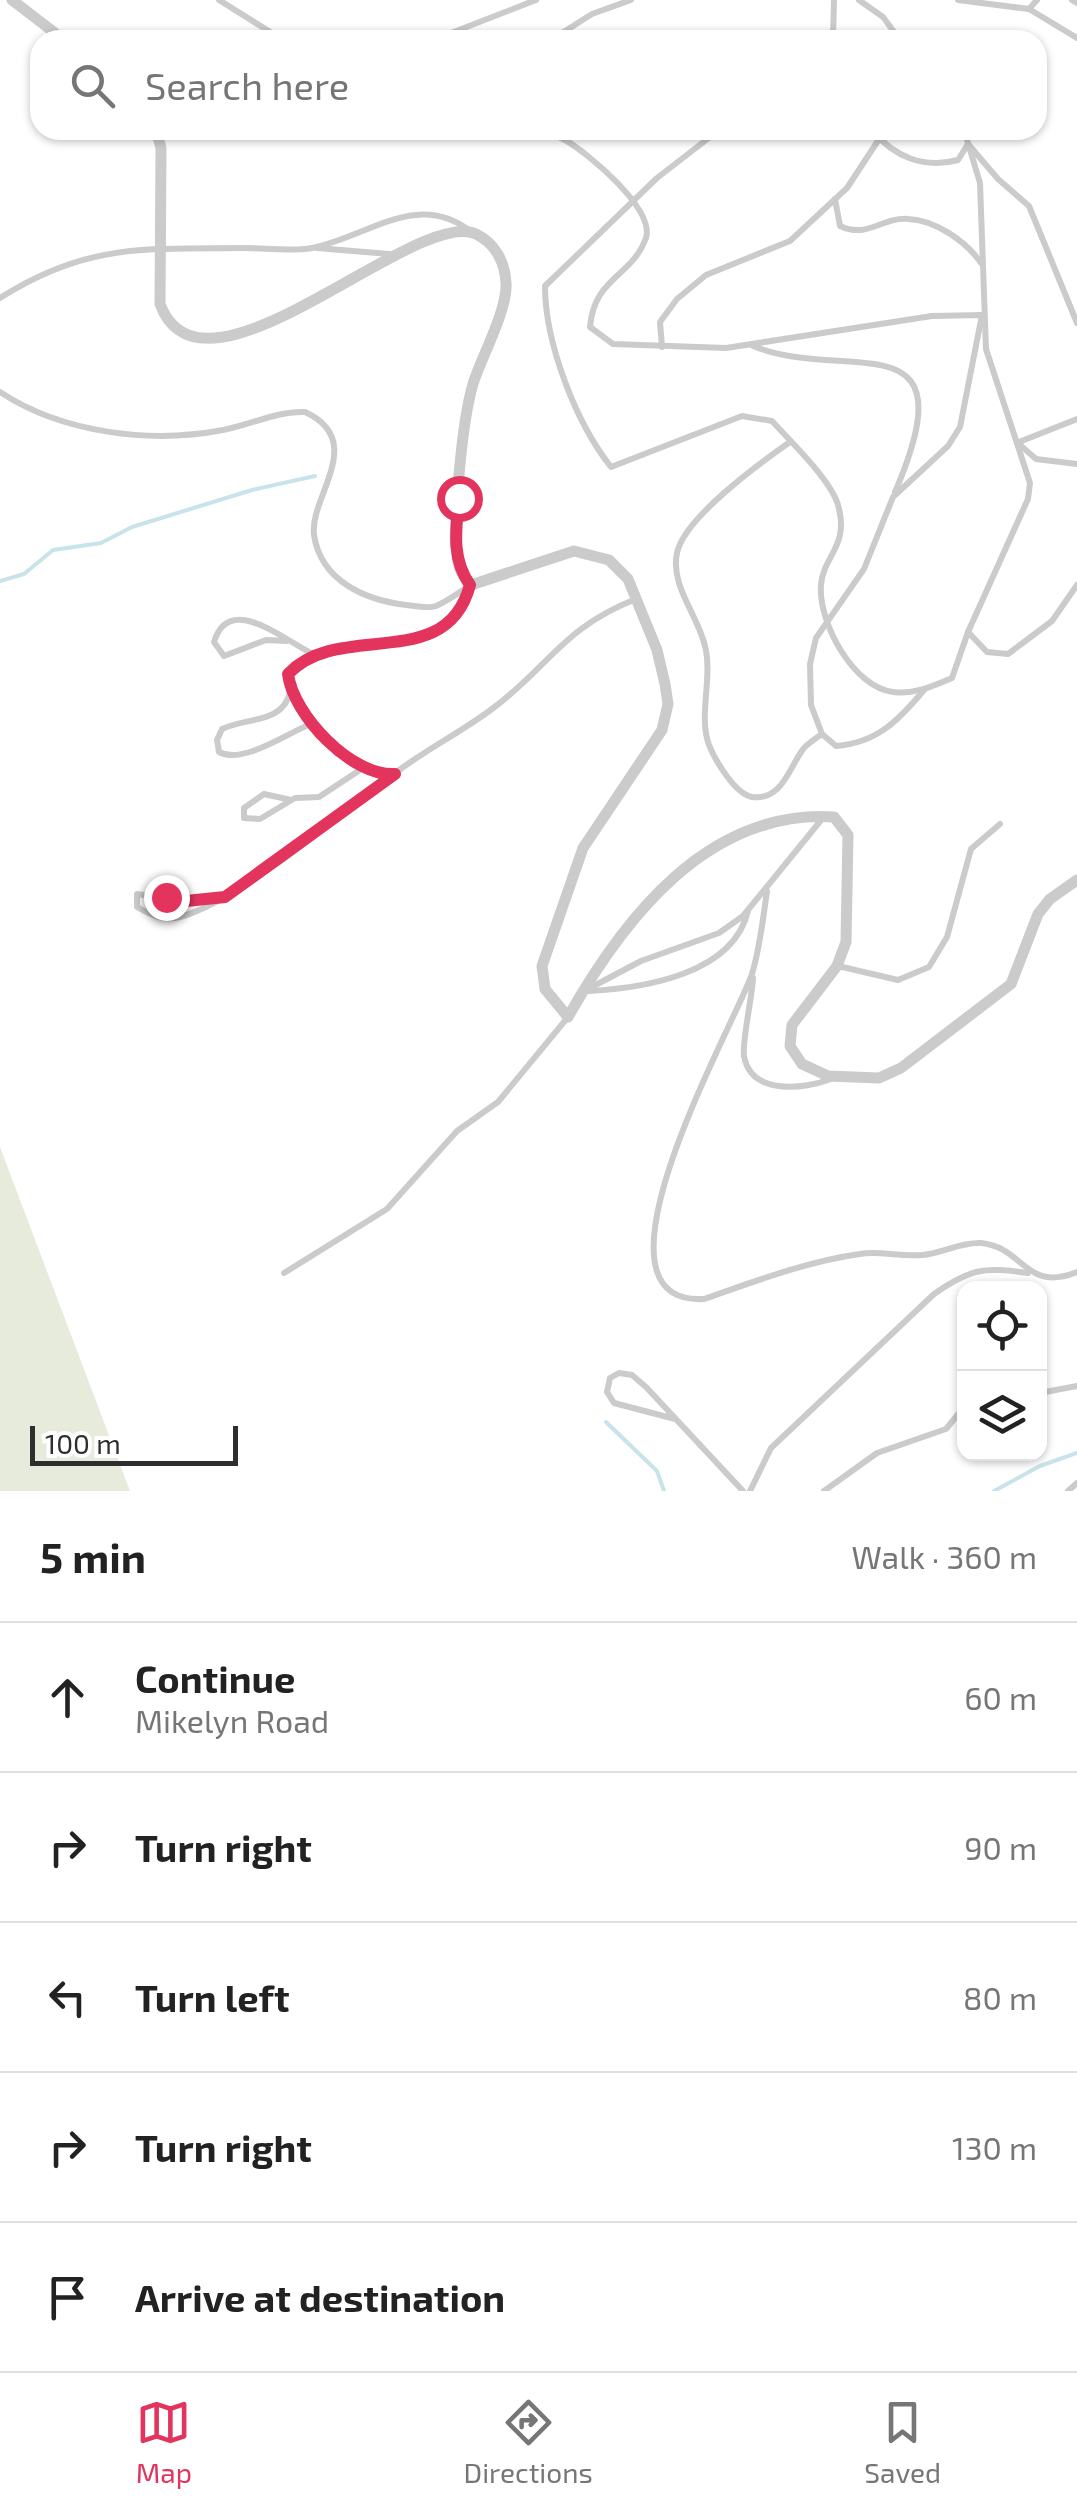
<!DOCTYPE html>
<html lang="en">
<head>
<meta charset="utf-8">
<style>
  :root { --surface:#fff; --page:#f6f6f6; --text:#222; --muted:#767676; --line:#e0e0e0; --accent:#e2345c }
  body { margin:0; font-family:"Exo 2",sans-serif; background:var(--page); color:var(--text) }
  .controls { position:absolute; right:30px; bottom:30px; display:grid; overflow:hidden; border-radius:20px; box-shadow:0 2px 8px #0004 }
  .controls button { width:90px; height:90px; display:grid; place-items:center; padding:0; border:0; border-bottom:2px solid var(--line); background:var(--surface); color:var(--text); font:50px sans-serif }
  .scale { position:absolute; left:30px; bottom:25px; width:208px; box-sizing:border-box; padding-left:10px; border:5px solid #2e2e2e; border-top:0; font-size:28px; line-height:35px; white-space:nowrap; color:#2e2e2e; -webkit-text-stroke:8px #fff; paint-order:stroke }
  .stop { position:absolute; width:30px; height:30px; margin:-22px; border:8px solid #e2345c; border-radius:50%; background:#fff }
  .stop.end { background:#e2345c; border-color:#fff; box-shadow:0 2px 10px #0008 }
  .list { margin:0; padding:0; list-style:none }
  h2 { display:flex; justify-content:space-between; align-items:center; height:130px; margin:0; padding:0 40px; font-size:42px }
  h2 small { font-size:32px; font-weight:400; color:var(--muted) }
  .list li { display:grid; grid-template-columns:65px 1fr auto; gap:30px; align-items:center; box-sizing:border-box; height:150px; padding:0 40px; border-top:2px solid var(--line) }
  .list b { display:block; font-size:38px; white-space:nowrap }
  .list p { margin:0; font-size:32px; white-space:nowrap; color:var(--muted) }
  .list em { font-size:32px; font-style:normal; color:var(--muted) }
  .icon { flex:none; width:55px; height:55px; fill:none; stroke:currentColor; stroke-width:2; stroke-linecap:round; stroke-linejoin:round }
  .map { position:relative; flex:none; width:1077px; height:1491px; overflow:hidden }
  .search { position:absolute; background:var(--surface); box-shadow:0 2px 8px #0004; left:30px; right:30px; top:30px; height:110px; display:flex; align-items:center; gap:25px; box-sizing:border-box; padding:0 35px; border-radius:30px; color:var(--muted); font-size:38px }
  .sheet { height:880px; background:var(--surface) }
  nav { display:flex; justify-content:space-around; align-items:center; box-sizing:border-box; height:140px; border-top:2px solid var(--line); background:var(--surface); font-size:28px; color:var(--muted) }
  nav a { display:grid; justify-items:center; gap:5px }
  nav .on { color:var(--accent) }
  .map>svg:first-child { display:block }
  .green { fill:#e7ebdc }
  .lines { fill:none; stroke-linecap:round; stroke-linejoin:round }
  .stream { stroke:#c9e3eb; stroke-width:4 }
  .lane { stroke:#cbcbcb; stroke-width:6 }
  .street { stroke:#cbcbcb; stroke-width:11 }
  .route { stroke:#e2345c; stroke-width:12 }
</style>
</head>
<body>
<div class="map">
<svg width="1077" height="1491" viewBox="0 0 1077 1491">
  <rect width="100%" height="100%" fill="#fff"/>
  <!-- green -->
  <path class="green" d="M0,1147L130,1491H0Z"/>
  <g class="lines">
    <!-- stream -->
    <g class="stream">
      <path d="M0,581L24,574L53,550L101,543L132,527L252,490L315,476"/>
      <path d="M606,1422L657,1471L664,1491"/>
      <path d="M994,1491L1040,1466L1077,1453"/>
    </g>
    <!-- lane -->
    <g class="lane">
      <path d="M219,0L283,40"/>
      <path d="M859,0L883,17L900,40"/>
      <path d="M958,0L1029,9L1077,38"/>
      <path d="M1072,0L1077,3"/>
      <path d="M1029,9L1037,0"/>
      <path d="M400,40L446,35L536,0"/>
      <path d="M551,40L592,14L631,0"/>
      <path d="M833,40L834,0"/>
      <path d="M435,130H494"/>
      <path d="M527,130C540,131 554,134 565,140C588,153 655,209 646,238C632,277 594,277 590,327L613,344L726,348L932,316L982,315L960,427L948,446L893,497L864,569L816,638L810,664L811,705L822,734L836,746C877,743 899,720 924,690"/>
      <path d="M719,130L657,178L545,286C545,343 576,423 611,467L742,416L772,421C790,441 831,480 838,505C850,546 823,556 821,585C818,622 853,687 893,692C914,695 933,686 952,678L968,632L1028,499L1030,483L986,349L980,183L964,130"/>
      <path d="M872,130C894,157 924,169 958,160L968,144L998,179L1029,206L1077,323"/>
      <path d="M835,199L840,226C868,239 881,217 908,219C935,220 966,241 981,263"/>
      <path d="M317,248L389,254"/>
      <path d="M0,298C87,243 145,249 243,248C265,248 291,252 312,248C368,237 417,190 470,231"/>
      <path d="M753,346C846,384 971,315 895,492"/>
      <path d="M662,347L660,322L677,299L706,275L790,241L847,188L885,130"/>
      <path d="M0,392C62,433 150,444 223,430C250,425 277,411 305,412C368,441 309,497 314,535C321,581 365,600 406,605C415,606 428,609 436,606C448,601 459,592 470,586"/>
      <path d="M790,442C761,462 684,518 677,553C670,586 698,615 705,646C713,677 698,716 709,745C715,760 735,794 752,797C783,801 790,765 804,748C809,743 816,738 822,734"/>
      <path d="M1019,442L1077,419"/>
      <path d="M1019,444L1036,459L1077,464"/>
      <path d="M968,632L987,652L1008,654L1052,621L1077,585"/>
      <path d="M286,641L266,640L224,656L214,642C230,589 290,646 318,656"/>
      <path d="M290,692C283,724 246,717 222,729L217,740L219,752C243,765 287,733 311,724"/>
      <path d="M394,774C352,778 293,714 288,674C340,618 446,675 471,585"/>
      <path d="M291,800L264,794L244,808V818L260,819L295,798L319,797L363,768"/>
      <path d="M767,891C763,918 760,948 752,974C737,1020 573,1306 704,1299C753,1282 808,1261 860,1254C882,1250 907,1259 929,1254C946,1251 963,1242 981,1243C1024,1247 1025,1293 1077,1272"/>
      <path d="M225,897L186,901L137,894V907C151,915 163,921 180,917C242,900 347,809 402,768C431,747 464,730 492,709C549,667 562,628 636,599"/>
      <path d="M838,966L898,980L929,967L947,937L971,849L1000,824"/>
      <path d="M753,978C752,998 742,1041 744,1056C751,1096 805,1089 831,1079"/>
      <path d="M588,989L641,961L719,933L743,916L822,819"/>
      <path d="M589,991C645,988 733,974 748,911"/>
      <path d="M284,1273L387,1209L457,1131L498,1102L568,1017"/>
      <path d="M1040,1393L1077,1386"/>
      <path d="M675,1419L614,1403L607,1392L610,1378L619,1373L632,1375L646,1387L743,1491"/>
      <path d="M750,1491L771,1448L934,1294C971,1268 984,1267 1028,1273"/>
      <path d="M824,1491L877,1453L946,1429L964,1407"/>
      <path d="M1068,1491L1077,1483"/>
    </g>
    <!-- street -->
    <g class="street">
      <path d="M12,0L64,40"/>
      <path d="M156,130L161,148L160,304C203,419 415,206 476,234C495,243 505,262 506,283C508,309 481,358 473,384C463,417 450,535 459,566C460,573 466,579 471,585L574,551L609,560L628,579L657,650L665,684L668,704L662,730L583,848L542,966L545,989L568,1017C624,918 708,809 834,817L848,835L846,942L837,966L792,1025L790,1046L802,1064L828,1076L879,1078L901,1068L1011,984L1038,914L1050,899L1077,880"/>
    </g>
  </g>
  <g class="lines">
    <!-- route -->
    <path class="route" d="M166,897L186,901L225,897L395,774C352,777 293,715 288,674C340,619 446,675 470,585C451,558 456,529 459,498"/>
  </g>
</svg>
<div class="controls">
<button><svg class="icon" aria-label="locate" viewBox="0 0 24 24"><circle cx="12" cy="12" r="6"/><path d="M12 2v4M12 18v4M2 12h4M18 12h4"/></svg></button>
<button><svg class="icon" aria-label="layers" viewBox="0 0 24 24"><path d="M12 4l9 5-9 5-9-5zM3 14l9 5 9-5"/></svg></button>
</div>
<div class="scale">100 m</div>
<div class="stop" style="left:459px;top:498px"></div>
<div class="stop end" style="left:166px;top:897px"></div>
<div class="search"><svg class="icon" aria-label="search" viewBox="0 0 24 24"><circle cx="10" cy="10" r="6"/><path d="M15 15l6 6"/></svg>Search here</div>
</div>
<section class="sheet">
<h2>5 min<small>Walk · 360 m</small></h2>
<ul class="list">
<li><svg class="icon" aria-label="ahead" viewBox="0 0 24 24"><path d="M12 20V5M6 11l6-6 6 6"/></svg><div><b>Continue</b><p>Mikelyn Road</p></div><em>60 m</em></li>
<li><svg class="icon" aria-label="right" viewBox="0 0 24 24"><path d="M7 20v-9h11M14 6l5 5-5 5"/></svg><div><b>Turn right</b></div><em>90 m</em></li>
<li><svg class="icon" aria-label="left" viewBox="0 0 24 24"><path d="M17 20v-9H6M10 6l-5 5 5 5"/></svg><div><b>Turn left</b></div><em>80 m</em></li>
<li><svg class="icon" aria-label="right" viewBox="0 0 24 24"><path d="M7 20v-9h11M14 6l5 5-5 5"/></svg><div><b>Turn right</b></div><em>130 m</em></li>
<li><svg class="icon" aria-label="arrive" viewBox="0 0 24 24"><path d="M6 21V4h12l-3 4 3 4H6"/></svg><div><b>Arrive at destination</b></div></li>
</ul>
</section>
<nav>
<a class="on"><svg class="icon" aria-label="map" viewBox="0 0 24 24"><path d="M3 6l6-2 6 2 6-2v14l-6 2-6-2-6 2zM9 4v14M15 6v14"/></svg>Map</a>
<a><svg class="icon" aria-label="directions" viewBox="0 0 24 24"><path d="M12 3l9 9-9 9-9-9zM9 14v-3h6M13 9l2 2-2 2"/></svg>Directions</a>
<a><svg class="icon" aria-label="saved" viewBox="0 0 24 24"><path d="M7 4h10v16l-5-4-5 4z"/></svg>Saved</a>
</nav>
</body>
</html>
